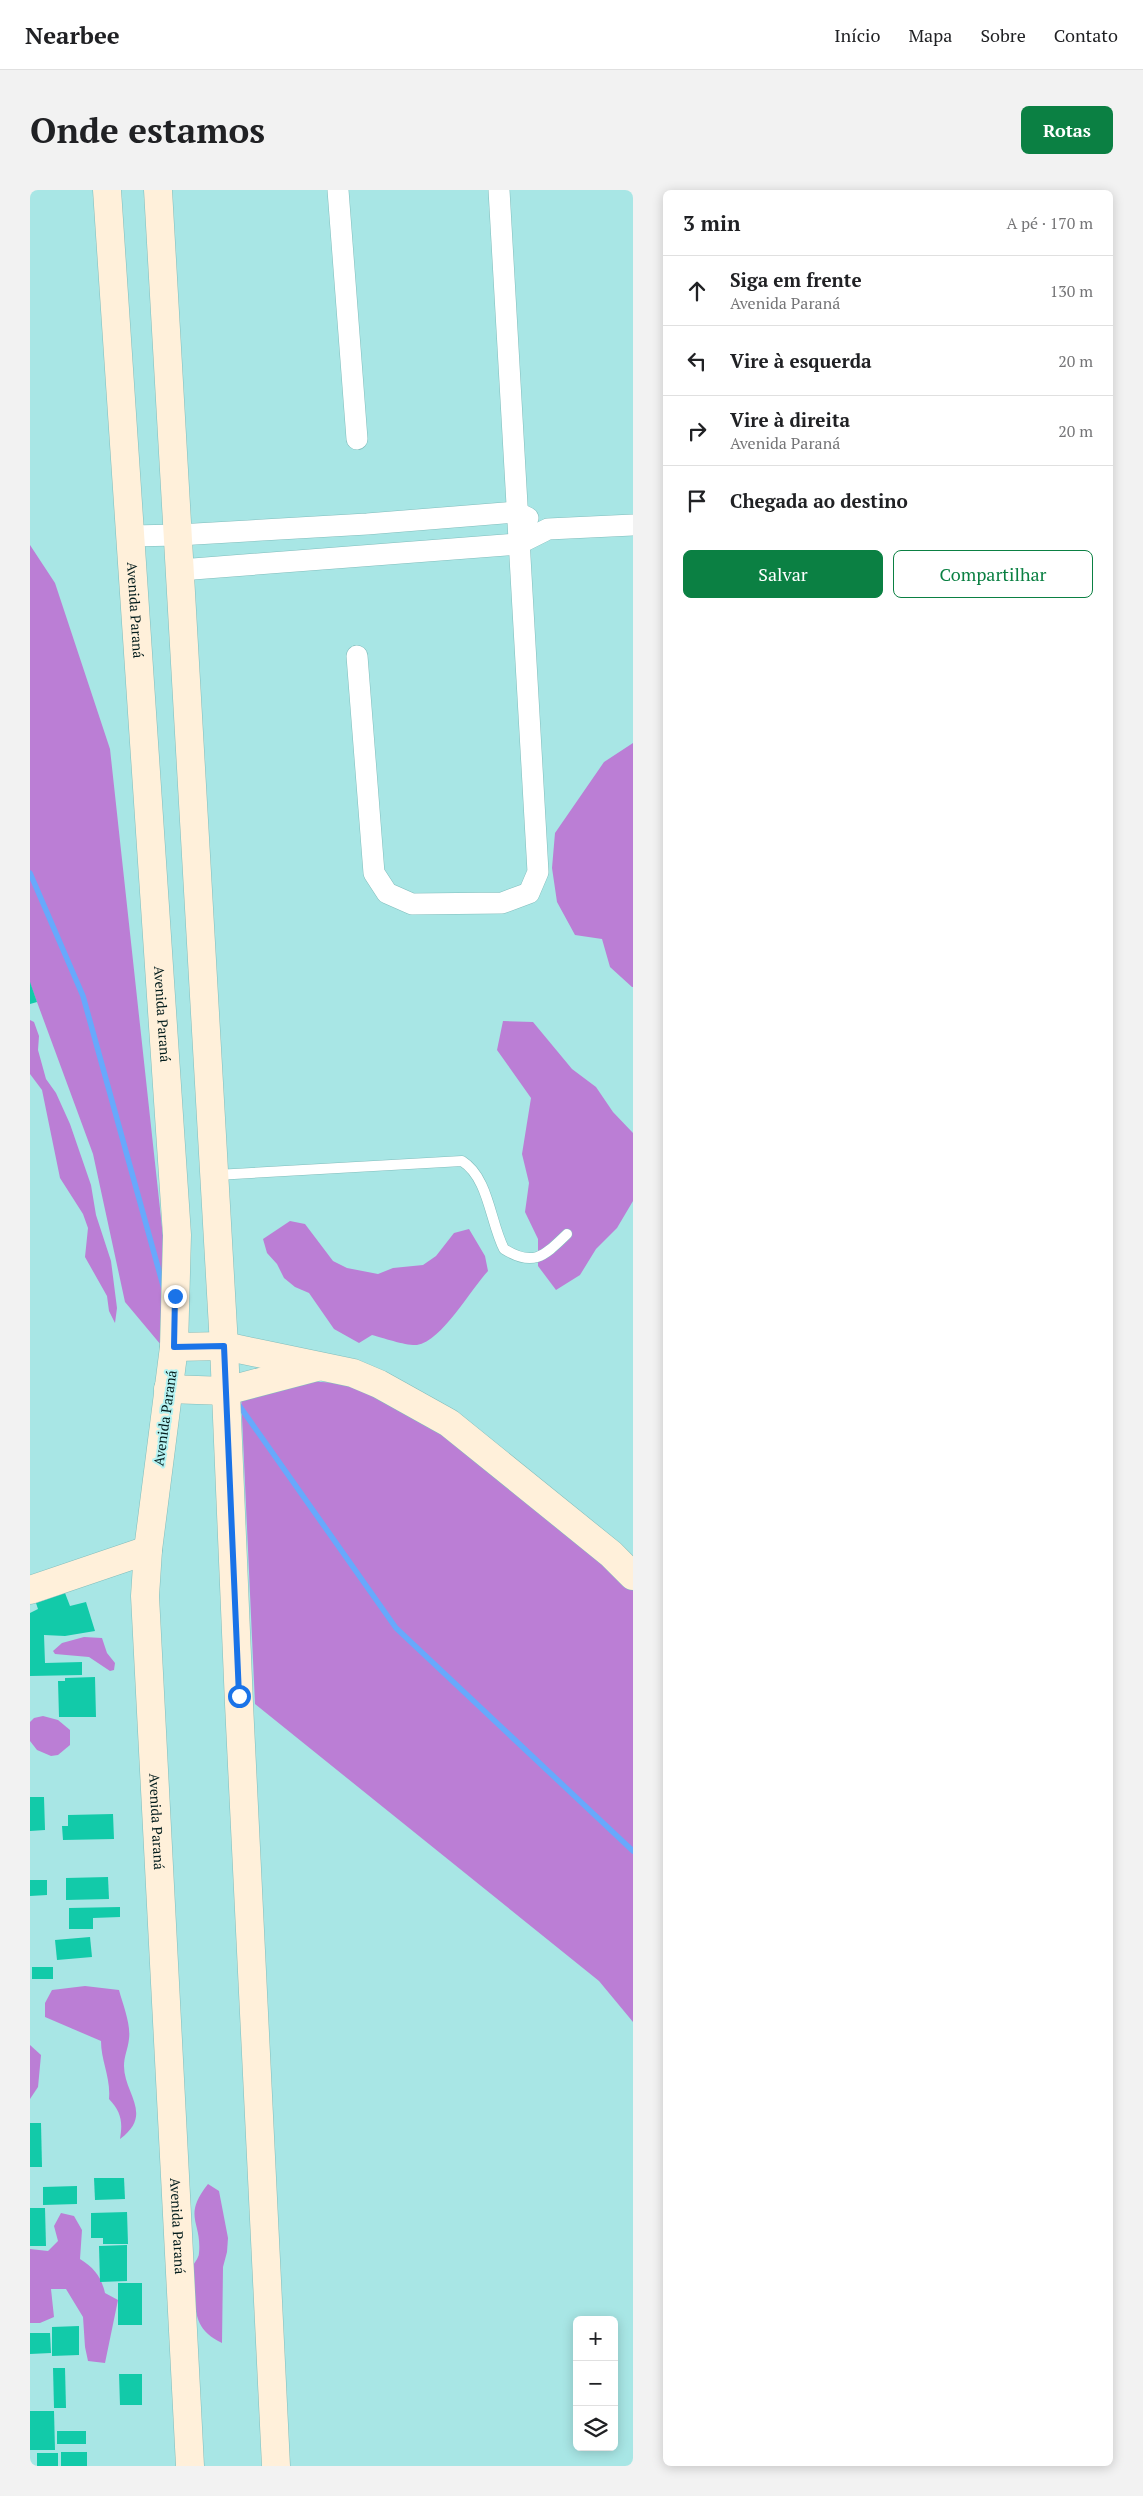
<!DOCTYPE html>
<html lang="pt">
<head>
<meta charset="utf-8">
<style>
  :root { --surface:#fff; --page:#f2f2f2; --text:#202124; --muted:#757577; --line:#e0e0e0; --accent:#0b8043 }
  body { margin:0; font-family:"PT Serif",serif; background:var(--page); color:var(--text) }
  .controls { position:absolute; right:15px; bottom:15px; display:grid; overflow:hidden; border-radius:8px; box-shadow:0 2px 12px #0003 }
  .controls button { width:45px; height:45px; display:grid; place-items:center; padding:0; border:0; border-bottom:1px solid var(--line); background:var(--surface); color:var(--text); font:25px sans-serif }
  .stop { position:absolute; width:15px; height:15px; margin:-11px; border:4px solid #1a73e8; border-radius:50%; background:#fff }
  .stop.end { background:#1a73e8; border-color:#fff; box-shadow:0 1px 5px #0008 }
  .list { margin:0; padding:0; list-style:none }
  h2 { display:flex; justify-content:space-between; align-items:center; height:65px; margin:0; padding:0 20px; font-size:21px }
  h2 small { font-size:16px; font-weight:400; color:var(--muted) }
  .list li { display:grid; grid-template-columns:32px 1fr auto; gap:15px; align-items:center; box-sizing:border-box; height:70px; padding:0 20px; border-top:1px solid var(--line) }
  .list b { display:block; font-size:19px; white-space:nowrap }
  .list p { margin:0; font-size:16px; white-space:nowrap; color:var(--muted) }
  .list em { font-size:16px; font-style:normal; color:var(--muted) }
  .actions { display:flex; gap:10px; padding:15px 20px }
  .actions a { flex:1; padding:11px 0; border:1px solid var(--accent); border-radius:8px; text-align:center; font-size:18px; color:var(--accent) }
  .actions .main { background:var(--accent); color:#fff }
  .icon { flex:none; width:28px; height:28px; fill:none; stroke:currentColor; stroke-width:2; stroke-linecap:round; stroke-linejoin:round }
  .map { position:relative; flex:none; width:603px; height:2276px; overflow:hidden; border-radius:8px }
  header { display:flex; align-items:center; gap:30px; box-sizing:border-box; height:70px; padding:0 25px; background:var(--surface); border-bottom:1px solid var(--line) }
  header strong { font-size:24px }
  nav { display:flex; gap:28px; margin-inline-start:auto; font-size:18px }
  .intro { display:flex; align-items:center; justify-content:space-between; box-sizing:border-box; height:120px; padding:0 30px }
  h1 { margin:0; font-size:35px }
  .button { padding:12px 22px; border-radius:8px; background:var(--accent); color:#fff; font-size:18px; font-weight:700 }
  main { display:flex; gap:30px; padding:0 30px }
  aside { flex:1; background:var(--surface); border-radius:8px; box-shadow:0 2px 12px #0003 }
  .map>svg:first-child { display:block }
  .forest { fill:#bb7ed5 }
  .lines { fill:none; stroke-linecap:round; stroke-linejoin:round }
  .stream { stroke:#67a9fc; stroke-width:5.5 }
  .building { fill:#12caa9 }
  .lane-casing { stroke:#80bdbc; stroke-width:11 }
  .street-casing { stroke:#80bdbc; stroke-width:22 }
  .secondary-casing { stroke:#80bdbc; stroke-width:29 }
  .lane { stroke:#fff; stroke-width:10 }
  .street { stroke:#fff; stroke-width:21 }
  .secondary { stroke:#fff0da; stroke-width:28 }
  .route { stroke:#1a73e8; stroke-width:6 }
  .labels { text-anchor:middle; stroke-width:4; stroke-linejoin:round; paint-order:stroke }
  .street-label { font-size:14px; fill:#041d1d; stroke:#b5f3f2 }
</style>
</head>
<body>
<header>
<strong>Nearbee</strong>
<nav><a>Início</a><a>Mapa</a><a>Sobre</a><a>Contato</a></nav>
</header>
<div class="intro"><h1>Onde estamos</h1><a class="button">Rotas</a></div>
<main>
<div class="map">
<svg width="603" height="2276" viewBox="0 0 603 2276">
  <rect width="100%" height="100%" fill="#a8e6e5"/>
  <!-- forest -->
  <g class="forest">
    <path d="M0,355L25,393L80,559L136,1074L131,1155L95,1112L63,964L0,793Z"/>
    <path d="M603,553V797H602L580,777L572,749L545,745L527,712L522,678L525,643L574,572Z"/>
    <path d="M0,830L4,832L9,846L8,860L16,889L26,903L40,934L61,995L66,1025L81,1071L87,1118L85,1133L79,1121L77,1106L55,1067L58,1038L53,1024L30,988L12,900L0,884Z"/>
    <path d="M473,831L503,832L542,879L566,897L583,922L603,943V1011L587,1038L566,1059L550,1085L526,1100L508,1076V1049L495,1022L499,993L492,964L501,908L467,860Z"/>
    <path d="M260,1031L275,1034L303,1071L317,1078L348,1084L363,1078L393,1075L406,1066L424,1043L439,1039L455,1066L458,1081C441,1099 412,1151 387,1155C377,1156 353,1148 342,1145L329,1153L304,1139L279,1103L265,1097L254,1088L247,1074L237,1063L233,1049Z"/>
    <path d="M274,1191L326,1194L423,1247L603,1387V1832L569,1791L225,1514L211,1205Z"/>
    <path d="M54,1447L72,1448L77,1463L85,1473L84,1480L80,1481L59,1467L25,1464L23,1461L32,1453Z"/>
    <path d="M13,1526L28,1530L40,1540V1555L28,1565L21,1566L7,1560L0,1551V1532L4,1528Z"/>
    <path d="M55,1796L89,1800C93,1815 101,1834 99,1849C98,1859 94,1866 94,1876C94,1904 124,1924 90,1949C93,1931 91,1922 79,1909C81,1888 71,1871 71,1851L15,1827V1813L22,1800Z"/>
    <path d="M0,1855L11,1865L8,1897L0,1909Z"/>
    <path d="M178,1994L189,2001L198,2048L197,2062L193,2077L192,2153C168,2141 166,2129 164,2103C163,2096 161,2088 162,2080C162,2074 169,2069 169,2063C172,2031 152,2027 178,1994Z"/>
    <path d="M31,2023L44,2026L52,2040L50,2069C64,2078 71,2086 75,2103L88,2110L75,2173L58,2171L55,2157L53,2127L36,2099H21L24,2127L10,2133H0V2059L18,2061L28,2051L24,2036Z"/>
  </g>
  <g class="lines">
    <!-- stream -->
    <g class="stream">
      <path d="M0,683L53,806L134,1099"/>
      <path d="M206,1211L366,1438L603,1661"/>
    </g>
  </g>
  <!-- building -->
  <g class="building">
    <path d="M0,792L7,812L0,814Z"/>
    <path d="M35,1403L40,1416L56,1412L65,1441L35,1446L14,1445L15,1473L52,1472V1485L0,1486V1423L8,1419L6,1413Z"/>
    <path d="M65,1487L66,1527H29L28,1491H35V1488Z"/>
    <path d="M0,1607H14L15,1640L0,1641Z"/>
    <path d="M83,1624L84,1649L33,1650L32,1636H38V1625Z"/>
    <path d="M78,1687L79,1709L36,1710V1688Z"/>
    <path d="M0,1690H17V1705L0,1706Z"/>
    <path d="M90,1717V1727L63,1728V1739H39V1718Z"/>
    <path d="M60,1747L62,1767L27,1770L25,1750Z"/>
    <rect x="2" y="1777" width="21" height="12"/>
    <path d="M0,1933H11L12,1977H0Z"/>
    <path d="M64,1988H94L95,2009L65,2010Z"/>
    <path d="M47,1996V2014L13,2015V1997Z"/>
    <path d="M0,2018H15L16,2056H0Z"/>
    <path d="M97,2022L98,2054H73V2048H61V2023Z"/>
    <path d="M97,2055V2091L70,2092L69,2056Z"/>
    <rect x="88" y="2093" width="24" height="42"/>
    <path d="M49,2136V2165L22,2166V2137Z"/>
    <path d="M0,2143H20L21,2163L0,2164Z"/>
    <path d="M23,2178H35L36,2218H24Z"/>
    <path d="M89,2184H112V2215H90Z"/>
    <path d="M0,2221H24L25,2260H0Z"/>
    <rect x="27" y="2241" width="29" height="13"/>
    <rect x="31" y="2262" width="26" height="14"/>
    <rect x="7" y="2263" width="21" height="13"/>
  </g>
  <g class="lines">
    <!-- lane casing -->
    <g class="lane-casing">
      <path id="lane" d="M186,985L432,971C459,988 460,1032 474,1059C504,1078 515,1065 537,1044"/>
    </g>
    <!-- street casing -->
    <g class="street-casing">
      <g id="street">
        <path d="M308,0L327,249"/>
        <path d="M101,346L148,345L337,334L486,322L498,328"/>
        <path d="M150,380L488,354L518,339L603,335"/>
        <path d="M327,466L344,683L357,703L382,714L472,713L499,703L508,682L469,0"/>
      </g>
    </g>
    <!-- secondary casing -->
    <g class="secondary-casing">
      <g id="secondary">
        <path id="s1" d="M77,0L147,1045L144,1157L118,1360L115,1406L160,2276"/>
        <path d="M128,0L194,1156L209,1514L246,2276"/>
        <path d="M144,1157L194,1156L323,1183L349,1194L419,1233L581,1364L603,1386"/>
        <path d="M138,1199L196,1201L287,1177"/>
        <path d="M0,1400L118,1360"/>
      </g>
    </g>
    <!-- lane -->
    <use href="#lane" class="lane"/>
    <!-- street -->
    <use href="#street" class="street"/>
    <!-- secondary -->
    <use href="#secondary" class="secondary"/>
  </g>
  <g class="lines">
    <!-- route -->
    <path class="route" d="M145,1106L144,1157L194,1156L209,1506"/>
  </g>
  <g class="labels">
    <!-- street labels -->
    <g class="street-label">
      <text dy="5" stroke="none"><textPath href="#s1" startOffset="421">Avenida Paraná</textPath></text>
      <text dy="5" stroke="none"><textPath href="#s1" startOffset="826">Avenida Paraná</textPath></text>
      <text transform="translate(135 1228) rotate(-82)" y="5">Avenida Paraná</text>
      <text dy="5" stroke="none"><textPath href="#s1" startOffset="1636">Avenida Paraná</textPath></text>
      <text dy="5" stroke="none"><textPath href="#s1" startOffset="2041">Avenida Paraná</textPath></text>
    </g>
  </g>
</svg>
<div class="controls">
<button>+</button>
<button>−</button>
<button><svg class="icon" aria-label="layers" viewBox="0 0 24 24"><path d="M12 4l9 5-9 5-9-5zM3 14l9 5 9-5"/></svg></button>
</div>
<div class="stop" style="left:209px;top:1506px"></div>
<div class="stop end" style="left:145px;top:1106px"></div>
</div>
<aside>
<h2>3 min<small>A pé · 170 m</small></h2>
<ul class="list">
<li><svg class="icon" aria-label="ahead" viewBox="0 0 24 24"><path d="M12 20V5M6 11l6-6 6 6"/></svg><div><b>Siga em frente</b><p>Avenida Paraná</p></div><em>130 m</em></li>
<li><svg class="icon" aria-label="left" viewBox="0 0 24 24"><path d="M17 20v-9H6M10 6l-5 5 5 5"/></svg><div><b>Vire à esquerda</b></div><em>20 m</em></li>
<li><svg class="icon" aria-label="right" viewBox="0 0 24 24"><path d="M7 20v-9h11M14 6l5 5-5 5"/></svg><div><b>Vire à direita</b><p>Avenida Paraná</p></div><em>20 m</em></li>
<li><svg class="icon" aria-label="arrive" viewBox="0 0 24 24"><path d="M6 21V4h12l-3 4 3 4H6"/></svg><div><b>Chegada ao destino</b></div></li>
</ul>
<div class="actions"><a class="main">Salvar</a><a>Compartilhar</a></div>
</aside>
</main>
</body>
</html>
